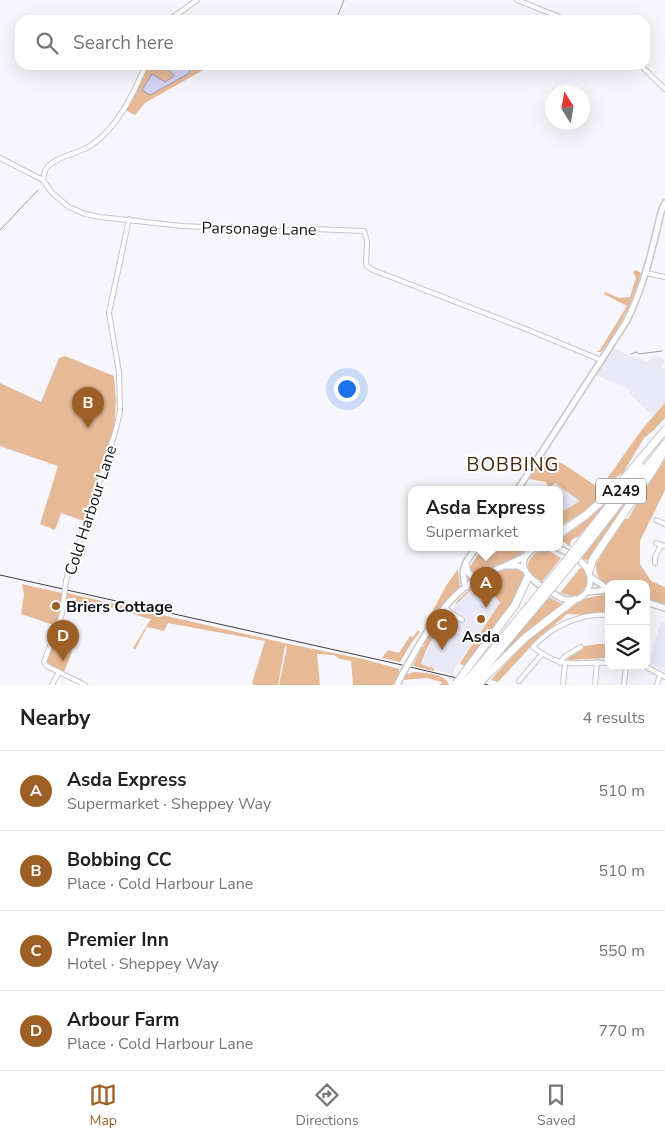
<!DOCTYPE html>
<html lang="en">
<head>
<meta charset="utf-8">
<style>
  :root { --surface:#fff; --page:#f2f2f2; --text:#222; --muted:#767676; --line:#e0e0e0; --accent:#9e5f26 }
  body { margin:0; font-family:"Nunito Sans",sans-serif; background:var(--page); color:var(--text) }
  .controls { position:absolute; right:15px; bottom:15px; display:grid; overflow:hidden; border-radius:10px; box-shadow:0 5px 20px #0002 }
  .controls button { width:45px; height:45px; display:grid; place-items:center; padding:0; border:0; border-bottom:1px solid var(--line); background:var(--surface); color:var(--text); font:25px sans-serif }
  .compass { position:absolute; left:545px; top:85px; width:45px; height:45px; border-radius:50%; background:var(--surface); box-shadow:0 5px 20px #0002; rotate:349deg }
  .you { position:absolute; left:346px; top:388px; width:18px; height:18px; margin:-12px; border:4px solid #fff; border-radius:50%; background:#1a73e8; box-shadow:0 0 0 8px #1a73e833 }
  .badge { display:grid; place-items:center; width:32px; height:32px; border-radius:50%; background:var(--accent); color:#fff; font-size:16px; font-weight:700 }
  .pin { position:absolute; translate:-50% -41px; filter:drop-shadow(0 1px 2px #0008) }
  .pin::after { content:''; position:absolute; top:26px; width:18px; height:15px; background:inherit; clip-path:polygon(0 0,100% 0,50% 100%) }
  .popup { position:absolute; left:408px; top:486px; width:155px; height:65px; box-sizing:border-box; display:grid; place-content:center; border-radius:10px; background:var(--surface); filter:drop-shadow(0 1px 4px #0005); font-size:16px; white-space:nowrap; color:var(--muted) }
  .popup b { font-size:19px; color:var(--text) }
  .popup::after { content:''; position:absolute; left:50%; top:100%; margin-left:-10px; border:10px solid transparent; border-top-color:var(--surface) }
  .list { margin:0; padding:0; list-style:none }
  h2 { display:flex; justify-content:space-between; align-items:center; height:65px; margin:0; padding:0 20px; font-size:21px }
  h2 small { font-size:16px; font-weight:400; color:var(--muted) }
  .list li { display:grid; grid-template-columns:32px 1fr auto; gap:15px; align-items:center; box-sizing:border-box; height:80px; padding:0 20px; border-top:1px solid var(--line) }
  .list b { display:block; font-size:19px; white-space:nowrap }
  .list p { margin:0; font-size:16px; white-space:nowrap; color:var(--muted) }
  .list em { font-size:16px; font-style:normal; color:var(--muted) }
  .icon { flex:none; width:28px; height:28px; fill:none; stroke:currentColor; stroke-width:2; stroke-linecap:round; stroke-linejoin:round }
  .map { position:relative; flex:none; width:665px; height:685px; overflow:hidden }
  .search { position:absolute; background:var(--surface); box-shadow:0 5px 20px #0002; left:15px; right:15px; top:15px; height:55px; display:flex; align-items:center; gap:12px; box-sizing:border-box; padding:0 18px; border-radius:15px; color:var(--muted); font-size:19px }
  .sheet { height:385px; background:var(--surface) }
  nav { display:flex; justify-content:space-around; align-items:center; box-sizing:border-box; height:70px; border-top:1px solid var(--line); background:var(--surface); font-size:14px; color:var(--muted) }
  nav a { display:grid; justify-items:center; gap:2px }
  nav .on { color:var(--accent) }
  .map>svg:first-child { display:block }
  .built { fill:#e8e8f6 }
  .green { fill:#e6b997 }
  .water { fill:#d4d3f2; stroke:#9b9ab0 }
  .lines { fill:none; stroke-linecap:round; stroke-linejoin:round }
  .stream { stroke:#9b9ab0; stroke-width:1 }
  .street-casing { stroke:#c6c6cd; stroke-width:6 }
  .secondary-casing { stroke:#c6c6cd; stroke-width:8 }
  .highway-casing { stroke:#c6c6cd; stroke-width:9 }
  .street { stroke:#fff; stroke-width:4 }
  .secondary { stroke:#fff; stroke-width:5 }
  .highway { stroke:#fff; stroke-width:7 }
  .rail { stroke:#404043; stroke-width:1 }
  .street-bridge-casing { stroke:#c6c6cd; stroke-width:6; stroke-linecap:butt }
  .secondary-bridge-casing { stroke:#c6c6cd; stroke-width:8; stroke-linecap:butt }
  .highway-bridge-casing { stroke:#c6c6cd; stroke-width:9; stroke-linecap:butt }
  .street-bridge { stroke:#fff; stroke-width:4 }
  .secondary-bridge { stroke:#fff; stroke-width:5 }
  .highway-bridge { stroke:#fff; stroke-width:7 }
  .poi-dot { fill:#9e5f26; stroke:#fff; stroke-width:2 }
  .labels { text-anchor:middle; stroke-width:4; stroke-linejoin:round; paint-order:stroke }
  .shield { fill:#fff; stroke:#5b5b5d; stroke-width:1 }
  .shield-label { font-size:15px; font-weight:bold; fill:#151517 }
  .street-label { font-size:16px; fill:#151517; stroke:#fff }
  .poi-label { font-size:16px; font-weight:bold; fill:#151517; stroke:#fff; text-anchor:start }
  .quarter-label { font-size:19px; letter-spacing:1px; fill:#43250a; stroke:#fff }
</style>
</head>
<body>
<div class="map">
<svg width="665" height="685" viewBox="0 0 665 685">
  <rect width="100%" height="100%" fill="#f6f6fc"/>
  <!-- built -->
  <g class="built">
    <path d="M613,349L648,362L654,355L665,360L662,368L665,369V403L654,416L629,393L630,390L596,375Z"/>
    <path d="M555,482L580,501L560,513V489H550Z"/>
    <path d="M487,585L500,603L455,668L453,675L421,665L432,638L455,605L470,591Z"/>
    <path d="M661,621L665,622V671L649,662Z"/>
  </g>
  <!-- green -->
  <g class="green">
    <path d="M149,65H165L174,75L165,82L152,75L150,95L191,68L185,65H194L205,69L145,103L135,115L125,110Z"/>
    <path d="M636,270L641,273C633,301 620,329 601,352H596L600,350L627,306L604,294L605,292L619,298L630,297L636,278L633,272Z"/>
    <path d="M65,356L114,376L116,402L114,429L99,479L84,521L61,513L55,530L40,524L58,466L0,446V383L41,402L59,358Z"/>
    <path d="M665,403V418L654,430L644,438L623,473L615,478L609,490L581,515L575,517L560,526V513L580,501L555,483L549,489L546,482L529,479L543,456L565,465L599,488L601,487L643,428Z"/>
    <path d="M665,459V490L640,541V564L651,581L665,587V606L646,598V584H609V586C599,582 596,574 596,564L620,523L623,519H628L642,494Z"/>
    <path d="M652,466L590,561L581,558Z"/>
    <path d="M605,504L602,510L579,536L571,540L570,547L560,539L584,522Z"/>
    <path d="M483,547H529L514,559L475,576L471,573L469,568Z"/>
    <path d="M542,550L549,551L561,558L541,583C538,581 534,578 531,575C523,565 532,553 542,550Z"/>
    <path d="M515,568L521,570L524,573V577L515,599L472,658L464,666L460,663L500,603L487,585L470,591L455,605L457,601C474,585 492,571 515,568Z"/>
    <path d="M580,568L584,569L588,580L582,594L572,596L560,593Z"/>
    <path d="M458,569L460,588L424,627L446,586Z"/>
    <path d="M22,584L62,593L61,613L56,626L21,614L24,595Z"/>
    <path d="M67,593L284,643L363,659L399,669V675L394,685H353L351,661L340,659L334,655L317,654L320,685H279L287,647L285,646L278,685H254L252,683L265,641L168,623L164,631L147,627L135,650L133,648L151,619C138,617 128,610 116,608C104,606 88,608 76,602V598H68L67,602L65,603Z"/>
    <path d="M603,594L609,595V612L587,615L567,614L536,641L498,682L491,680C515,652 551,615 585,599C591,596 597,597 603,594Z"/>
    <path d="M549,597L564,605L480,678Z"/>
    <path d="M445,615L448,616C435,631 427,646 421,664L435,669L434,671L413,666L420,650L424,646C425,635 436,620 445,615Z"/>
    <path d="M418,630L420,632L412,642L400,662L382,658L388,650L399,653L410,636L413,637Z"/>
    <path d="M54,640L69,643L72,652L64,672C41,662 43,662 54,640Z"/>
    <path d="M599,644H608L606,658L571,660L564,659L565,657L584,646Z"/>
    <path d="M414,672C425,673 445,673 449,685H440L442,682L427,678L403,680L407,674Z"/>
  </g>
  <!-- water -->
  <path class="water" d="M165,65H185L191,68L188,74L150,95L142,90L152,74L165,82L174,76Z"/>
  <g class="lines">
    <!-- stream -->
    <g class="stream">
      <path d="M336,20L344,0"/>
      <path d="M0,230L38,190"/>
      <path d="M631,354L636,352L639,354L662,351"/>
    </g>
    <!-- street casing -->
    <g class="street-casing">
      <g id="street">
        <path d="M517,0L567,20"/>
        <path d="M169,20L197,0"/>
        <path d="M146,65C133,94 118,128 90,146C78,154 55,156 46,169C44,172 44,176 43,180L52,193L69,207L85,214L100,217L182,226L280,231L313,229L364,231L367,241L366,265L373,270L521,327L601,360"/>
        <path d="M640,65L665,89"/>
        <path d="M0,158L43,180"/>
        <path d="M646,273L665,277"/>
        <path d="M656,520L665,524"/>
        <path d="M656,543L665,546"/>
        <path d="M655,563V557L661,545"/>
        <path d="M66,581L100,480L116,429L120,411L119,372L109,313L129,219"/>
        <path d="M64,597L62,614L44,662L47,666L85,685"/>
        <path d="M445,607L452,614L462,620"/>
        <path d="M609,615C580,613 552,626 533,647C564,671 574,661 609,663"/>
        <path d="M560,663L564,657L581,647"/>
        <path d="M607,663L609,654"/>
        <path d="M645,666L665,677"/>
        <path d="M519,681L542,654"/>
        <path d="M52,685L59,672"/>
        <path d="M563,685L565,664"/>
        <path d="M595,685L597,662"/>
        <path d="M624,685L626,666"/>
        <path d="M657,685L660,674"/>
      </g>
    </g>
    <!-- secondary casing -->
    <g class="secondary-casing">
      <g id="secondary">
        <path d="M518,489L626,322C644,287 652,250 661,212L665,203"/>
        <path d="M536,547C503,567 543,588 561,598L566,600L578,599C585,595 589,591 590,583C593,564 571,554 556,547"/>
        <path d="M466,564L468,572L475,580"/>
        <path d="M507,566H519L525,570"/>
        <path d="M591,577L609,590"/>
        <path d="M466,587C459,569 466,561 477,547"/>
        <path d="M588,592L606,590"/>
        <path d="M646,602L665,608"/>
        <path d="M410,661C427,630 447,596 478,578C494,569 512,564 527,555"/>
        <path d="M397,685L403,673"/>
      </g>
    </g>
    <!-- highway casing -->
    <g class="highway-casing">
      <g id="highway">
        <path d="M560,533L586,515L616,488L665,430"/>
        <path d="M576,548L640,466"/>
        <path d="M581,552L665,444"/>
        <path d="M589,571L593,559L655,467L665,449"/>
        <path d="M464,673L515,605L528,577"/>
        <path d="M472,675L539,594"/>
        <path d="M478,676L544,597"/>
        <path d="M484,678L526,637L574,600"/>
      </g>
    </g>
    <!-- street -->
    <use href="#street" class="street"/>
    <!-- secondary -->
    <use href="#secondary" class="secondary"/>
    <!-- highway -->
    <use href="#highway" class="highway"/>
    <!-- rail -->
    <g class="rail">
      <path d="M0,575L63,589"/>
      <path d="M67,590L402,665"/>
      <path d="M410,667L457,678"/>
      <path d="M484,684L488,685"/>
    </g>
    <!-- street-bridge casing -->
    <g class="street-bridge-casing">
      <path id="street-bridge" d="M64,597L66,581"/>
    </g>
    <!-- secondary-bridge casing -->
    <g class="secondary-bridge-casing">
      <path id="secondary-bridge" d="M403,673L410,661"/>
    </g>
    <!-- highway-bridge casing -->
    <g class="highway-bridge-casing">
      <g id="highway-bridge">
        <path d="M539,594L576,548"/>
        <path d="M544,597L581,552"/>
        <path d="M456,684L464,673"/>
        <path d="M463,685L472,675"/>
        <path d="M471,685L478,676"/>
        <path d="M478,685L484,678"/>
      </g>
    </g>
    <!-- street-bridge -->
    <use href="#street-bridge" class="street-bridge"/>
    <!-- secondary-bridge -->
    <use href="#secondary-bridge" class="secondary-bridge"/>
    <!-- highway-bridge -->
    <use href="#highway-bridge" class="highway-bridge"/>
  </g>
  <!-- markers -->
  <g class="poi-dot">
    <circle cx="56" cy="606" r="5"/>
    <circle cx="481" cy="619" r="5"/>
  </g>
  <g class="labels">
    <!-- shield labels -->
    <rect class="shield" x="596" y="478.5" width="50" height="25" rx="4"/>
    <g class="shield-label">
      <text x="621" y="496">A249</text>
    </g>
    <!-- street labels -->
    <g class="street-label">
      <text transform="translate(259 228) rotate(1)" y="6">Parsonage Lane</text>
      <text transform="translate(90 510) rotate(-72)" y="6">Cold Harbour Lane</text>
    </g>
    <!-- poi labels -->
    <g class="poi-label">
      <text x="66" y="612">Briers Cottage</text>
      <text x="481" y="642" text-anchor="middle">Asda</text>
    </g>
    <!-- quarter labels -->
    <g class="quarter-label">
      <text x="513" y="471">BOBBING</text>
    </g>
  </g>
</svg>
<div class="controls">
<button><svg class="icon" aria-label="locate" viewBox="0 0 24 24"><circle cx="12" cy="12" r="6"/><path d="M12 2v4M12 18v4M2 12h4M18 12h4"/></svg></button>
<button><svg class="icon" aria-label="layers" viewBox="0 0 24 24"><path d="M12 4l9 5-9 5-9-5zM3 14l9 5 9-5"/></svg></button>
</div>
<svg class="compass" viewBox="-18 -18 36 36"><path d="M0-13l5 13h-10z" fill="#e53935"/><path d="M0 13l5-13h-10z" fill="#767676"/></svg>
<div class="you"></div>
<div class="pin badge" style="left:486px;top:608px">A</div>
<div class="popup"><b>Asda Express</b>Supermarket</div>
<div class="pin badge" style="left:88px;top:428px">B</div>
<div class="pin badge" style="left:442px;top:650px">C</div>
<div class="pin badge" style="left:63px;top:661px">D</div>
<div class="search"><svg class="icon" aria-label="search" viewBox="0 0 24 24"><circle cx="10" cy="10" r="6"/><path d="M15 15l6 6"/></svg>Search here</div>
</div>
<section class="sheet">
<h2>Nearby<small>4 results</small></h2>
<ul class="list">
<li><span class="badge">A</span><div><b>Asda Express</b><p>Supermarket · Sheppey Way</p></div><em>510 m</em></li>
<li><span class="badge">B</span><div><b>Bobbing CC</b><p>Place · Cold Harbour Lane</p></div><em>510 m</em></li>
<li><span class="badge">C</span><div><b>Premier Inn</b><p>Hotel · Sheppey Way</p></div><em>550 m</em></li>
<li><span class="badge">D</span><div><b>Arbour Farm</b><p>Place · Cold Harbour Lane</p></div><em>770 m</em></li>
</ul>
</section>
<nav>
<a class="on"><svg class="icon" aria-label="map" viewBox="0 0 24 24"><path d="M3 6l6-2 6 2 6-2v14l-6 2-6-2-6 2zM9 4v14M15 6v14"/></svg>Map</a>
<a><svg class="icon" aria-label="directions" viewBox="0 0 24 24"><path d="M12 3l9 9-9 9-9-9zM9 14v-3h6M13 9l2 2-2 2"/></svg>Directions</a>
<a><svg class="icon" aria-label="saved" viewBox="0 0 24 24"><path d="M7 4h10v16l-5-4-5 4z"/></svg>Saved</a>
</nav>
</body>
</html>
